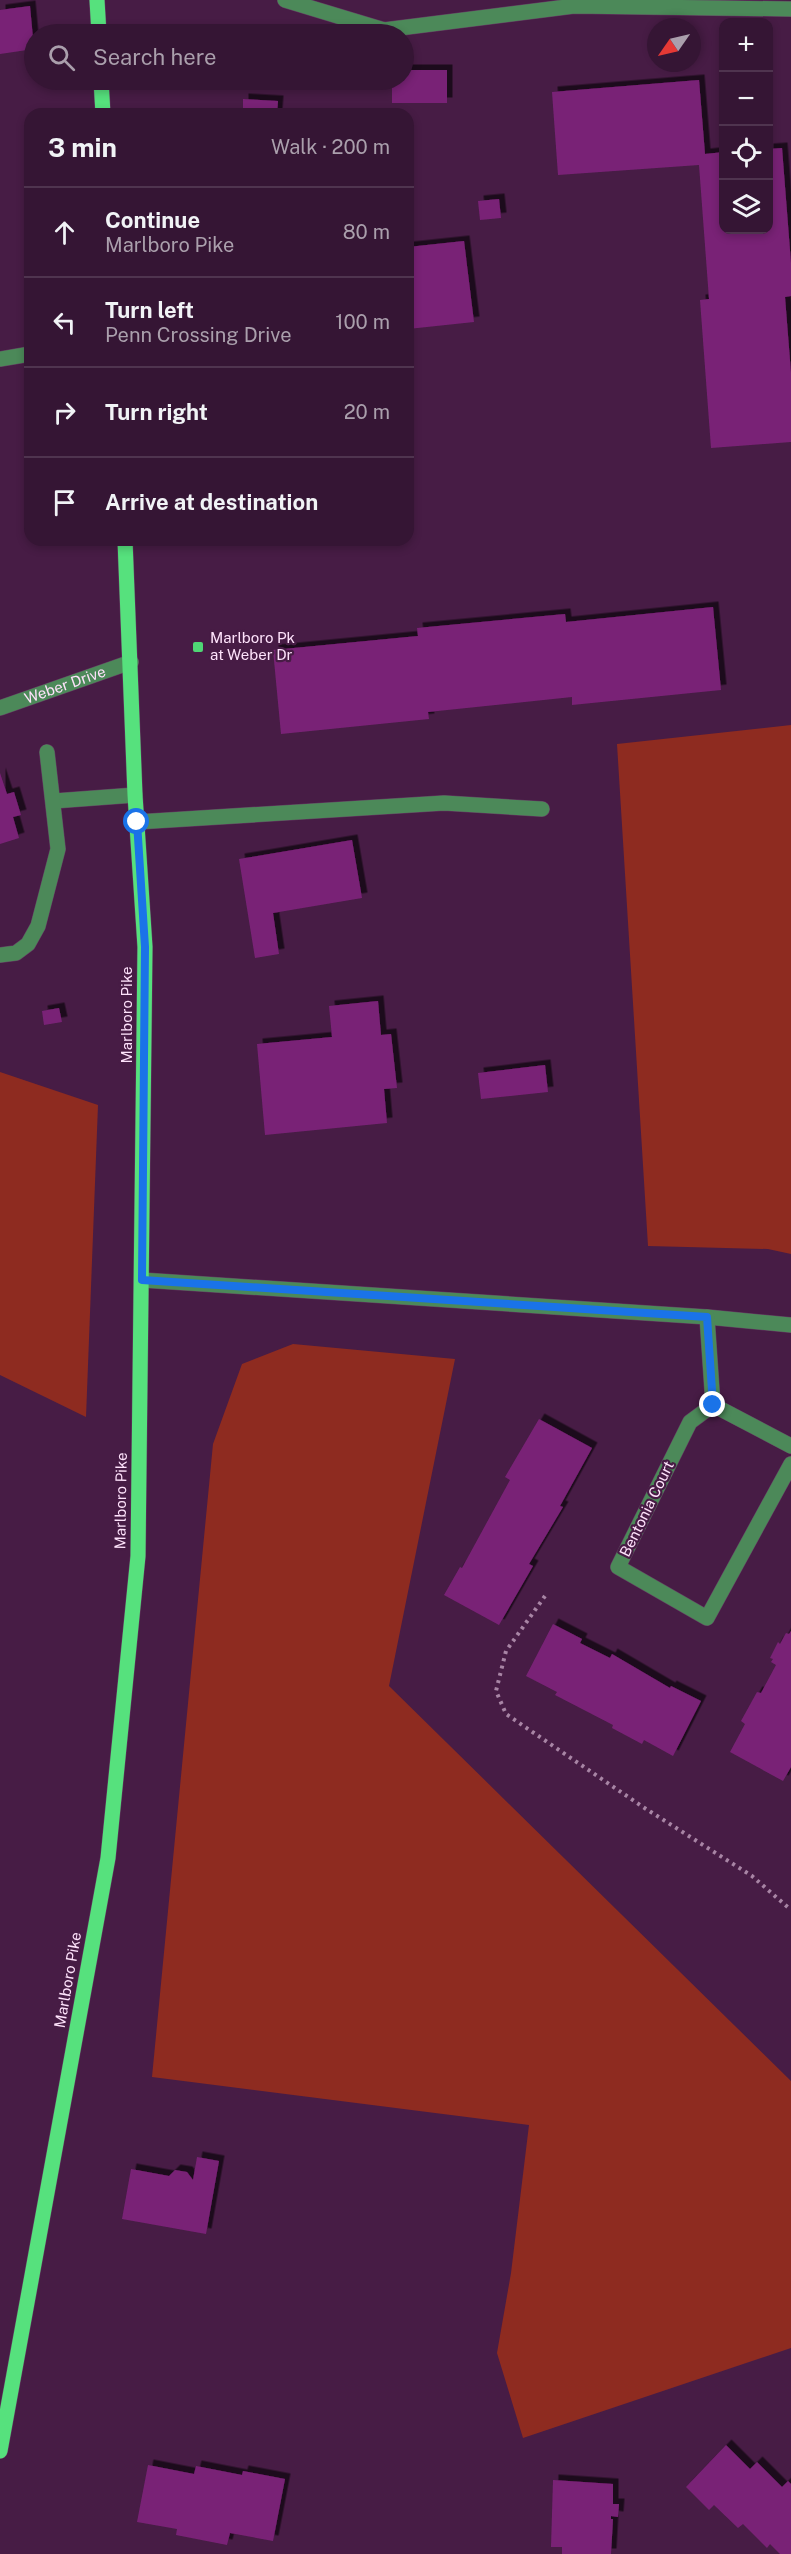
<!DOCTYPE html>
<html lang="en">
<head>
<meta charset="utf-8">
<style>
  :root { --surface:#351534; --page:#402240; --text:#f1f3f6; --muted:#aa9fac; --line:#4f344f }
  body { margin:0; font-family:"Public Sans",sans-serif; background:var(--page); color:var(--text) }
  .controls { position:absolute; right:18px; top:18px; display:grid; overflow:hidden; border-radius:12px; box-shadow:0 3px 9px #0003 }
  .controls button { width:54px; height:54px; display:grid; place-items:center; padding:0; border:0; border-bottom:2px solid var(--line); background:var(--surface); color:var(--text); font:30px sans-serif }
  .compass { position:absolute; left:647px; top:18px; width:54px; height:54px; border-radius:50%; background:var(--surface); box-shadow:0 3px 9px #0003; rotate:236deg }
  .stop { position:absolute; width:18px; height:18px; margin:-14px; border:4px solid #1a73e8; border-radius:50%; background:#fff }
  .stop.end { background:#1a73e8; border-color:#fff; box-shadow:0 2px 6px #0008 }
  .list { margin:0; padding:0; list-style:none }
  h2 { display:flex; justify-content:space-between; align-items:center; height:78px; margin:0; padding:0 24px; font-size:26px }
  h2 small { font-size:20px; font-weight:400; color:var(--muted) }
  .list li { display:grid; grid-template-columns:39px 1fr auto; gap:18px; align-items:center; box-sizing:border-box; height:90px; padding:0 24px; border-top:2px solid var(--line) }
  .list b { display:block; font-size:22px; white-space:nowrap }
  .list p { margin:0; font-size:20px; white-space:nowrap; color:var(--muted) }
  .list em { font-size:20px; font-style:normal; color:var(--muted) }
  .icon { flex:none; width:33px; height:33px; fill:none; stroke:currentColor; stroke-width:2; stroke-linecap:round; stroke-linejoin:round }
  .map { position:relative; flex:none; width:791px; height:2554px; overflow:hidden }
  .search { position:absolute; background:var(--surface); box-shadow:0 3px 9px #0003; left:24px; top:24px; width:390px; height:66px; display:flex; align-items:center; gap:15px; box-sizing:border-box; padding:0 21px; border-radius:33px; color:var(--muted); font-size:22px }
  .panel { position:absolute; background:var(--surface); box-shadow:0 3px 9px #0003; left:24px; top:108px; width:390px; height:438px; border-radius:18px }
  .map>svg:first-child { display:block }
  .green { fill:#8e2b20 }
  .building { fill:#792276; filter:url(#shadow) }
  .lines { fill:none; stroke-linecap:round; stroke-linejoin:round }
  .minor-casing { stroke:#643c62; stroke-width:16 }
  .major-casing { stroke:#643c62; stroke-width:16 }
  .path { stroke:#a885a5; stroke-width:4; stroke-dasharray:3 4.5; stroke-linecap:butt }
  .minor { stroke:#4c8959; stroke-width:15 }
  .major { stroke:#56e17d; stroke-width:15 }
  .route { stroke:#1a73e8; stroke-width:8 }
  .poi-dot { fill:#4fd675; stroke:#471c45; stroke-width:2 }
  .labels { text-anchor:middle; stroke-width:4.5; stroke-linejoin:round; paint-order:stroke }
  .poi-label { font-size:15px; fill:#fee2fb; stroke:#471c45; text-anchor:start }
  .street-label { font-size:15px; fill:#fee2fb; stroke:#471c45 }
</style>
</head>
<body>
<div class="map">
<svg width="791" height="2554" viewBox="0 0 791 2554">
  <defs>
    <filter id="shadow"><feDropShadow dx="5.5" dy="-5.5" stdDeviation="0" flood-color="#0009"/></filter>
  </defs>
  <rect width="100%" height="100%" fill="#471c45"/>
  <!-- green -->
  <g class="green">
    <path d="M791,725V1254L768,1249L648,1246L617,744Z"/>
    <path d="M0,1072L98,1105L86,1417L0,1375Z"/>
    <path d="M293,1344L455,1359L389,1686L791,2081V2348L523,2438L497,2353L511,2273L529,2125L152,2077L213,1444L242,1364Z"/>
  </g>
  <!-- building -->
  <g class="building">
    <path d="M30,6L34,49L0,54V10Z"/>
    <path d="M404,70H447V103H392V80H404Z"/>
    <path d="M699,80L705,154L724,152V230H768V149L782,148L791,263V296L785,297L791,373V442L711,448L700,300L709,299L699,165L558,175L552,92Z"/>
    <path d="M243,99L278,101L277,114H243Z"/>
    <path d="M499,199L501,218L480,220L478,201Z"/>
    <path d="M464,241L474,322L408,329V247Z"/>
    <path d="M713,607L721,690L572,705V697L428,712L429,719L281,734L273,650L418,636L417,628L565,614L566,622Z"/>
    <path d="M0,773L7,794L14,792L21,815L13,817L19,838L0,844Z"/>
    <path d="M352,840L362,898L273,913L279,954L255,958L239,859Z"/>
    <path d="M378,1001L381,1035L391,1034L397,1088L384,1089L387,1123L265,1135L257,1044L332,1037L329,1006Z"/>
    <path d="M59,1008L62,1022L44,1025L42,1011Z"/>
    <path d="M545,1065L548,1092L481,1099L478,1073Z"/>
    <path d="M539,1419L592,1448L560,1506L563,1507L529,1564L533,1566L499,1625L444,1595L460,1567L462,1568L510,1480L505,1477Z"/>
    <path d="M553,1624L582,1639L580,1643L610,1658L612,1654L670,1688L671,1686L701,1701L673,1756L644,1740L642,1744L612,1728L613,1725L555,1695L557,1692L526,1676Z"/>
    <path d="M791,1631V1767L783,1781L730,1752L745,1724L741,1721L757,1692L761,1693L776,1665L771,1662L773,1659L770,1658L778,1642L780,1644L786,1633L789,1634Z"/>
    <path d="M197,2157L219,2161L206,2234L122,2219L131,2169L169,2176L175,2170L187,2172L193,2180Z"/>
    <path d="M726,2445L750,2469L757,2462L782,2487L788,2481L791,2484V2554H780L770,2544L767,2548L743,2524L738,2528L714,2505L709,2510L686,2487Z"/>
    <path d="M148,2465L194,2474L196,2466L242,2475L243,2471L285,2479L273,2541L230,2533L227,2545L176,2535L177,2529L137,2522Z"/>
    <path d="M553,2480L613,2484V2504H619L618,2517L611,2516V2519H613L611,2554H562V2547H551Z"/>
  </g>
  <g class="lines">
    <!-- minor casing -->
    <g class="minor-casing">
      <g id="minor">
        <path d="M285,0L384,30L574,6L791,9"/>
        <path d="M0,359L30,354"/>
        <path id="s1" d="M0,708L131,662"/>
        <path d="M54,801L135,795"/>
        <path d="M137,822L444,803L542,809"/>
        <path d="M0,955L16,953L28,944L38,926L58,849L47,752"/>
        <path d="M142,1280L707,1317L791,1325"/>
        <path d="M707,1317L713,1405L791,1446"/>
        <path d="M713,1405L690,1422L618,1567L707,1618L791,1464"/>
      </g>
    </g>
    <!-- major casing -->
    <g class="major-casing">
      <g id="major">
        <path d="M97,0L99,34"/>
        <path d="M101,80L103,114"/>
        <path d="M0,2451L108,1858L138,1556L145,947L135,795L125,540"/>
      </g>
    </g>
    <!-- path -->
    <path class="path" d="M545,1596L506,1651L496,1691L506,1714L643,1807L752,1876L791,1910"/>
    <!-- minor -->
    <use href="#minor" class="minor"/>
    <!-- major -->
    <use href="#major" class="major"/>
  </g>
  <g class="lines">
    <!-- route -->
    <path class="route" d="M137,822L145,947L142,1280L707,1317L713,1405"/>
  </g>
  <!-- markers -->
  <rect class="poi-dot" x="192" y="641" width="12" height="12" rx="3"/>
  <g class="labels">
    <!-- poi labels -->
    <g class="poi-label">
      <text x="210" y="643">Marlboro Pk<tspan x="210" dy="17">at Weber Dr</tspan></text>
    </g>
    <!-- street labels -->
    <g class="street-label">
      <text dy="5" stroke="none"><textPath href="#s1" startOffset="69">Weber Drive</textPath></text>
      <text transform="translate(127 1015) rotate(-90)" y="5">Marlboro Pike</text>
      <text transform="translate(121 1501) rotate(-89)" y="5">Marlboro Pike</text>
      <text transform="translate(647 1509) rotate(-64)" y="5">Bentonia Court</text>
      <text transform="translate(68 1980) rotate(-80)" y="5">Marlboro Pike</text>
    </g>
  </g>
</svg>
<div class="controls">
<button>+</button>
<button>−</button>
<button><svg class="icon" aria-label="locate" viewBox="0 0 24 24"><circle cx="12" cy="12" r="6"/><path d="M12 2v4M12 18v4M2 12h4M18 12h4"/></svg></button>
<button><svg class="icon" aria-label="layers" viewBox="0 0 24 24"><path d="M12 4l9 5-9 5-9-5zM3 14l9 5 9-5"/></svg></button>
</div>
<svg class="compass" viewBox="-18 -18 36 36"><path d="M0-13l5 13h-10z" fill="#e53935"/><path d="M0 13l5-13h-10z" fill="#aa9fac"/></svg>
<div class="stop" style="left:137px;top:822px"></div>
<div class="stop end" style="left:713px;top:1405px"></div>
<div class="search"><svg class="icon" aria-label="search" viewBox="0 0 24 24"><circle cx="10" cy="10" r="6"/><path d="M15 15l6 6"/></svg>Search here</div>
<section class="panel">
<h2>3 min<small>Walk · 200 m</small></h2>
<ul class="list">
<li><svg class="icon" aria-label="ahead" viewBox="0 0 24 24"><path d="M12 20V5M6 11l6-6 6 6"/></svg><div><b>Continue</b><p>Marlboro Pike</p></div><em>80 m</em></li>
<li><svg class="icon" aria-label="left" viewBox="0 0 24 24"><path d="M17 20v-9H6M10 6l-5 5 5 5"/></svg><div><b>Turn left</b><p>Penn Crossing Drive</p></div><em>100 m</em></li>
<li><svg class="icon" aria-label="right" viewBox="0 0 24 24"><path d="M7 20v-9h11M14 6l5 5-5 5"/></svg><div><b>Turn right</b></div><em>20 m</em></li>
<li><svg class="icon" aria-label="arrive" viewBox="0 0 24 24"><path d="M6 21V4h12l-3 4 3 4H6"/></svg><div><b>Arrive at destination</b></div></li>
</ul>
</section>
</div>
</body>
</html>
